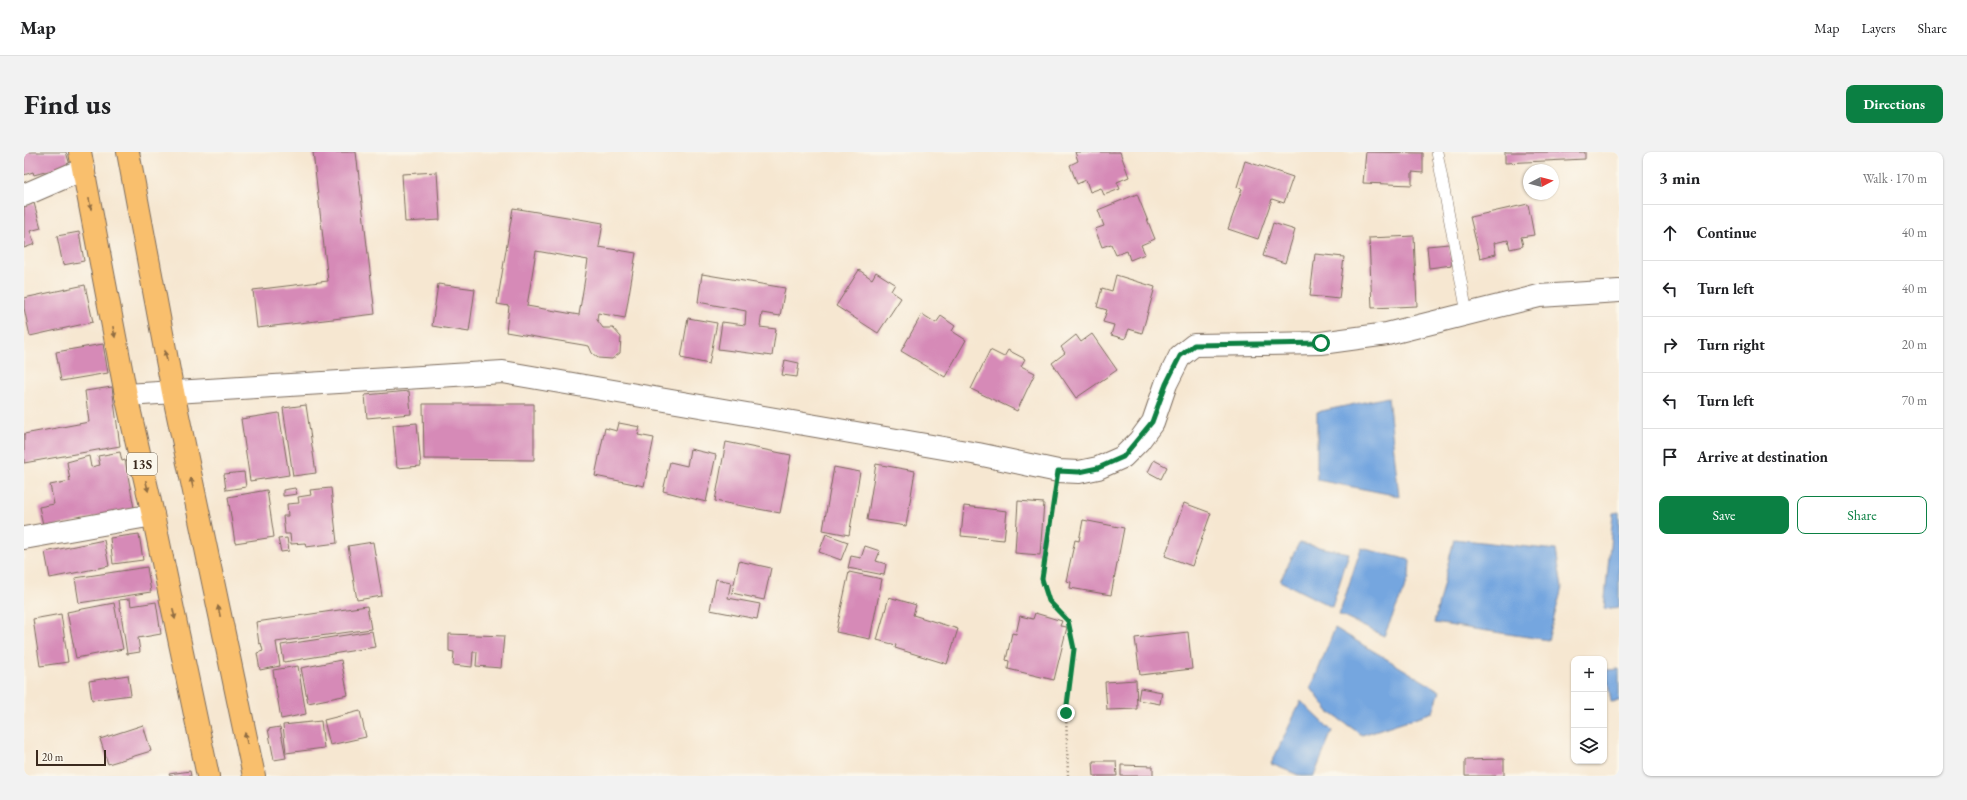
<!DOCTYPE html>
<html lang="en">
<head>
<meta charset="utf-8">
<style>
  :root { --surface:#fff; --page:#f2f2f2; --text:#202124; --muted:#757577; --line:#e0e0e0; --accent:#0b8043 }
  body { margin:0; font-family:"EB Garamond",serif; background:var(--page); color:var(--text) }
  .controls { position:absolute; right:12px; bottom:12px; display:grid; overflow:hidden; border-radius:8px; box-shadow:0 1px 3px #0004 }
  .controls button { width:36px; height:36px; display:grid; place-items:center; padding:0; border:0; border-bottom:1px solid var(--line); background:var(--surface); color:var(--text); font:20px sans-serif }
  .compass { position:absolute; left:1499px; top:12px; width:36px; height:36px; border-radius:50%; background:var(--surface); box-shadow:0 1px 3px #0004; rotate:83deg }
  .scale { position:absolute; left:12px; bottom:10px; width:70px; box-sizing:border-box; padding-left:4px; border:2px solid #3b2a1e; border-top:0; font-size:11px; line-height:14px; white-space:nowrap; color:#3b2a1e; -webkit-text-stroke:3px #fbf7ec; paint-order:stroke }
  .stop { position:absolute; width:12px; height:12px; margin:-9px; border:3px solid #0b8043; border-radius:50%; background:#fff }
  .stop.end { background:#0b8043; border-color:#fff; box-shadow:0 1px 4px #0008 }
  .list { margin:0; padding:0; list-style:none }
  h2 { display:flex; justify-content:space-between; align-items:center; height:52px; margin:0; padding:0 16px; font-size:17px }
  h2 small { font-size:13px; font-weight:400; color:var(--muted) }
  .list li { display:grid; grid-template-columns:26px 1fr auto; gap:12px; align-items:center; box-sizing:border-box; height:56px; padding:0 16px; border-top:1px solid var(--line) }
  .list b { display:block; font-size:15px; white-space:nowrap }
  .list em { font-size:13px; font-style:normal; color:var(--muted) }
  .actions { display:flex; gap:8px; padding:12px 16px }
  .actions a { flex:1; padding:9px 0; border:1px solid var(--accent); border-radius:8px; text-align:center; font-size:14px; color:var(--accent) }
  .actions .main { background:var(--accent); color:#fff }
  .icon { flex:none; width:22px; height:22px; fill:none; stroke:currentColor; stroke-width:2; stroke-linecap:round; stroke-linejoin:round }
  .map { position:relative; flex:none; width:1595px; height:624px; overflow:hidden; border-radius:8px }
  header { display:flex; align-items:center; gap:24px; box-sizing:border-box; height:56px; padding:0 20px; background:var(--surface); border-bottom:1px solid var(--line) }
  header strong { font-size:19px }
  nav { display:flex; gap:22px; margin-inline-start:auto; font-size:14px }
  .intro { display:flex; align-items:center; justify-content:space-between; box-sizing:border-box; height:96px; padding:0 24px }
  h1 { margin:0; font-size:28px }
  .button { padding:10px 18px; border-radius:8px; background:var(--accent); color:#fff; font-size:14px; font-weight:700 }
  main { display:flex; gap:24px; padding:0 24px }
  aside { flex:1; background:var(--surface); border-radius:8px; box-shadow:0 1px 3px #0004 }
  .map>svg:first-child { display:block }
  .water { fill:#74a6df; stroke:#58687e }
  .building { fill:#d68ab7; fill-rule:evenodd }
  .lines { fill:none; stroke-linecap:round; stroke-linejoin:round }
  .service-casing { stroke:#7c6c5d; stroke-width:12 }
  .minor-casing { stroke:#7c6c5d; stroke-width:24 }
  .trunk-casing { stroke:#7c6c5d; stroke-width:24 }
  .path { stroke:#7c6c5d; stroke-width:2.5; stroke-dasharray:1 3; stroke-linecap:butt }
  .service { stroke:#fff; stroke-width:11 }
  .minor { stroke:#fff; stroke-width:22 }
  .trunk { stroke:#f9bf6d; stroke-width:22 }
  .oneway { fill:#906d42 }
  .route { stroke:#0b8043; stroke-width:5 }
  .labels { text-anchor:middle; stroke-width:3.5; stroke-linejoin:round; paint-order:stroke }
  .shield { fill:#fbf7ec; stroke:#75685c; stroke-width:1 }
  .shield-label { font-size:13px; font-weight:bold; fill:#3b2a1e }
</style>
</head>
<body>
<header>
<strong>Map</strong>
<nav><a>Map</a><a>Layers</a><a>Share</a></nav>
</header>
<div class="intro"><h1>Find us</h1><a class="button">Directions</a></div>
<main>
<div class="map">
<svg width="1595" height="624" viewBox="0 0 1595 624">
  <rect width="100%" height="100%" fill="#fbf7ec"/>
  <filter id="ink" filterUnits="userSpaceOnUse"><feTurbulence type="fractalNoise" baseFrequency=".025" numOctaves="2"/><feDisplacementMap in="SourceGraphic" scale="8" xChannelSelector="R" yChannelSelector="G"/><feConvolveMatrix kernelMatrix="1 2 1 2 8 2 1 2 1" color-interpolation-filters="sRGB"/></filter>
  <filter id="wash" filterUnits="userSpaceOnUse"><feTurbulence type="fractalNoise" baseFrequency=".012" numOctaves="4" result="noise"/><feDisplacementMap in="SourceGraphic" scale="16" xChannelSelector="R" yChannelSelector="G"/><feGaussianBlur stdDeviation="0.9" result="paint"/><feColorMatrix in="noise" values="0 0 0 0 0 0 0 0 0 0 0 0 0 0 0 0 0 1.4 0 .05"/><feComposite in="paint" operator="in"/></filter>
  <g filter="url(#wash)">
    <rect width="100%" height="100%" fill="#f6e7d1"/>
    <!-- water -->
    <g class="water">
      <path d="M1364,245L1375,344L1293,328V260Z"/>
      <path d="M1595,360V455L1580,457L1589,361Z"/>
      <path d="M1430,387L1532,398L1538,436L1524,488L1410,471Z"/>
      <path d="M1275,391L1325,401L1308,455L1256,429Z"/>
      <path d="M1337,396L1386,408L1385,426L1360,484L1315,463Z"/>
      <path d="M1311,476L1416,539L1409,560L1338,583L1305,560L1287,536Z"/>
      <path d="M1595,517V549L1587,550L1582,518Z"/>
      <path d="M1277,549L1308,579L1290,624H1277L1247,612Z"/>
    </g>
    <g id="blocks">
      <!-- building -->
      <g class="building">
        <path d="M0,0H42L46,13L10,23L9,20L0,23Z"/>
        <path d="M289,0H332L351,162L233,176L229,138L304,129Z"/>
        <path d="M1051,0H1096L1105,25L1093,30L1096,37L1080,43L1077,36L1066,40L1062,28L1053,32L1046,13L1054,9Z"/>
        <path d="M1342,0L1399,1V21L1388,20V33L1339,31Z"/>
        <path d="M1481,0H1561V7L1481,11Z"/>
        <path d="M1221,9L1269,25L1260,51L1248,47L1234,87L1204,77L1218,37L1213,35Z"/>
        <path d="M413,20L416,68L381,70L378,22Z"/>
        <path d="M1113,42L1131,87L1117,93L1121,102L1106,108L1103,99L1092,103L1087,92L1078,95L1071,77L1080,74L1074,58Z"/>
        <path d="M10,51L17,76L6,79L11,92L0,96V54Z"/>
        <path d="M1504,52L1510,83L1497,85L1499,94L1486,97L1484,88L1470,91L1472,102L1456,106L1446,65Z"/>
        <path d="M489,56L579,71L575,95L612,101L601,166L574,161L573,168L579,176H589L597,185L596,201L588,207L574,206L568,201L565,194L482,180L485,154L473,152ZM512,99L564,108L555,163L503,154Z"/>
        <path d="M1249,71L1271,78L1261,111L1239,104Z"/>
        <path d="M55,80L60,109L39,113L33,84Z"/>
        <path d="M1390,84L1393,154L1348,156L1345,86Z"/>
        <path d="M1425,92L1428,113L1405,116L1403,94Z"/>
        <path d="M1291,102L1320,105L1315,147L1286,144Z"/>
        <path d="M835,118L848,127L852,120L871,132L867,139L877,146L854,181L812,154Z"/>
        <path d="M678,122L761,136L756,164L738,161L736,175L752,177L748,204L694,197L698,170L721,173L722,159L674,150Z"/>
        <path d="M1092,123L1131,135L1118,181L1105,177L1101,187L1087,183L1090,173L1079,170L1083,158L1073,155L1078,136L1088,139Z"/>
        <path d="M414,132L451,137L445,180L408,174Z"/>
        <path d="M61,133L69,170L6,184L0,156V146Z"/>
        <path d="M898,162L912,171L917,164L931,174L928,179L942,188L921,225L877,199Z"/>
        <path d="M664,166L693,171L685,212L657,206Z"/>
        <path d="M1068,182L1093,218L1052,246L1028,211L1041,201L1037,195L1052,183L1057,190Z"/>
        <path d="M79,192L84,221L37,229L32,200Z"/>
        <path d="M966,198L980,205L984,198L1001,207L997,214L1011,221L993,259L947,237Z"/>
        <path d="M761,208L775,211L773,225L758,223Z"/>
        <path d="M88,235L96,294L0,311V282L65,270L61,239Z"/>
        <path d="M385,239L387,262L343,266L341,243Z"/>
        <path d="M399,252H510V308L400,307Z"/>
        <path d="M282,253L292,321L269,324L259,256Z"/>
        <path d="M255,261L265,323L226,329L217,267Z"/>
        <path d="M393,271L397,314L373,316L369,273Z"/>
        <path d="M595,271L616,275L614,283L630,286L620,334L571,324L581,276L593,279Z"/>
        <path d="M702,290L767,303L756,361L691,349Z"/>
        <path d="M666,297L692,303L682,350L639,339L646,310L663,314Z"/>
        <path d="M96,300L98,309L101,308L110,356L20,377L15,355L30,352L26,333L46,329L43,310L65,304L67,315L76,313L74,304Z"/>
        <path d="M1130,308L1143,315L1137,327L1124,320Z"/>
        <path d="M852,312L891,319L882,374L843,368Z"/>
        <path d="M810,315L836,320L825,383L799,378Z"/>
        <path d="M220,320L222,335L202,338L200,322Z"/>
        <path d="M271,336L273,342L259,344V338Z"/>
        <path d="M307,336L313,391L282,395L281,391L267,392L266,382H261L259,364H264L263,352L275,351L274,345L287,343L286,338Z"/>
        <path d="M243,338L250,385L211,391L204,345Z"/>
        <path d="M994,349L1020,351L1016,403L991,401Z"/>
        <path d="M1160,351L1187,361L1168,414L1141,404Z"/>
        <path d="M940,354L983,359L980,388L937,384Z"/>
        <path d="M1059,368L1100,376L1087,443L1046,436L1047,430L1042,429L1051,388L1055,389Z"/>
        <path d="M115,382L119,408L89,412L86,386Z"/>
        <path d="M802,382L824,390L817,408L795,400Z"/>
        <path d="M263,386L265,399L257,400L254,387Z"/>
        <path d="M80,388L85,414L26,426L21,400Z"/>
        <path d="M349,390L358,444L333,448L324,394Z"/>
        <path d="M841,394L856,399L852,409L862,412L860,423L824,416L827,404L837,406Z"/>
        <path d="M715,409L747,416L740,448L708,441Z"/>
        <path d="M123,415L127,440L55,451L51,426Z"/>
        <path d="M825,420L858,427L846,487L812,480Z"/>
        <path d="M692,427L707,430L704,446L736,452L733,467L686,458Z"/>
        <path d="M865,445L892,453L889,463L934,477L923,512L871,496L872,493L853,488Z"/>
        <path d="M106,447L107,454L132,450L137,482L114,486L116,500L103,502L95,448Z"/>
        <path d="M90,451L99,497L52,506L43,460Z"/>
        <path d="M343,454L347,477L252,490L256,514L236,518L233,501L239,499L237,491L235,492L232,470Z"/>
        <path d="M1011,461L1038,469L1036,474L1043,475L1030,528L984,517L985,509L982,508L988,481L992,482L996,464L1009,467Z"/>
        <path d="M37,462L44,510L16,514L9,467Z"/>
        <path d="M348,479L351,495L260,510L257,493Z"/>
        <path d="M1164,480L1168,517L1116,523L1111,486Z"/>
        <path d="M425,482L480,484L477,516L452,514L453,500H449L448,515L429,513L430,500L425,499Z"/>
        <path d="M317,508L324,543L284,551L277,516Z"/>
        <path d="M274,514L282,562L257,567L249,518Z"/>
        <path d="M104,523L107,543L68,548L65,529Z"/>
        <path d="M1112,528L1113,557L1083,558L1081,530Z"/>
        <path d="M1116,536L1138,540L1136,552L1114,548Z"/>
        <path d="M336,559L342,585L306,593L300,568Z"/>
        <path d="M297,569L300,596L262,601L259,573Z"/>
        <path d="M119,573L127,599L84,612L76,587Z"/>
        <path d="M256,575L262,606L250,608L244,577Z"/>
        <path d="M1480,607V624H1441V608Z"/>
        <path d="M1069,609H1092L1093,624H1070Z"/>
        <path d="M1097,613L1129,614V624H1097Z"/>
        <path d="M166,619L167,624H146L145,622Z"/>
      </g>
    </g>
  </g>
  <g filter="url(#ink)">
    <use href="#blocks" fill-opacity="0" stroke="#7c6c5d" stroke-width="1"/>
    <g class="lines">
      <!-- service casing -->
      <g class="service-casing">
        <path id="service" d="M1413,0L1443,161"/>
      </g>
      <!-- minor casing -->
      <g class="minor-casing">
        <g id="minor">
          <path d="M0,43L60,17"/>
          <path d="M102,243L479,220L954,302L1034,319L1055,320L1074,316L1099,305L1115,289L1129,270L1142,232L1156,204L1170,193L1297,191L1363,182L1515,144L1595,139"/>
          <path d="M0,386L129,363"/>
        </g>
      </g>
      <!-- trunk casing -->
      <g class="trunk-casing">
        <g id="trunk">
          <path d="M56,0L102,243L129,363L184,624"/>
          <path d="M104,0L149,240L230,624"/>
        </g>
      </g>
      <!-- path -->
      <path class="path" d="M1031,341L1018,427L1025,449L1044,469L1050,497L1042,561L1044,624"/>
      <!-- service -->
      <use href="#service" class="service"/>
      <!-- minor -->
      <use href="#minor" class="minor"/>
      <!-- trunk -->
      <use href="#trunk" class="trunk"/>
    </g>
    <!-- one-way arrows -->
    <defs><path id="oneway-solid" d="M-6-.8H1V-3.2L6.5 0L1 3.2V.8H-6Z"/></defs>
    <g class="oneway">
      <use href="#oneway-solid" transform="translate(66 52) rotate(79)"/>
      <use href="#oneway-solid" transform="translate(90 180) rotate(79)"/>
      <use href="#oneway-solid" transform="translate(142 204) rotate(-101)"/>
      <use href="#oneway-solid" transform="translate(168 331) rotate(-102)"/>
      <use href="#oneway-solid" transform="translate(123 334) rotate(77)"/>
      <use href="#oneway-solid" transform="translate(195 459) rotate(-102)"/>
      <use href="#oneway-solid" transform="translate(150 462) rotate(78)"/>
      <use href="#oneway-solid" transform="translate(222 586) rotate(-102)"/>
    </g>
  </g>
  <g class="lines" filter="url(#ink)">
    <!-- route -->
    <path class="route" d="M1042,561L1050,497L1044,469L1025,449L1018,427L1034,319L1055,320L1074,316L1099,305L1128,270L1142,232L1156,204L1170,193L1297,191"/>
  </g>
  <g class="labels">
    <!-- shield labels -->
    <rect class="shield" x="103" y="301" width="30" height="22" rx="3"/>
    <g class="shield-label">
      <text x="118" y="317">13S</text>
    </g>
  </g>
</svg>
<div class="controls">
<button>+</button>
<button>−</button>
<button><svg class="icon" aria-label="layers" viewBox="0 0 24 24"><path d="M12 4l9 5-9 5-9-5zM3 14l9 5 9-5"/></svg></button>
</div>
<svg class="compass" viewBox="-18 -18 36 36"><path d="M0-13l5 13h-10z" fill="#e53935"/><path d="M0 13l5-13h-10z" fill="#757577"/></svg>
<div class="scale">20 m</div>
<div class="stop" style="left:1297px;top:191px"></div>
<div class="stop end" style="left:1042px;top:561px"></div>
</div>
<aside>
<h2>3 min<small>Walk · 170 m</small></h2>
<ul class="list">
<li><svg class="icon" aria-label="ahead" viewBox="0 0 24 24"><path d="M12 20V5M6 11l6-6 6 6"/></svg><div><b>Continue</b></div><em>40 m</em></li>
<li><svg class="icon" aria-label="left" viewBox="0 0 24 24"><path d="M17 20v-9H6M10 6l-5 5 5 5"/></svg><div><b>Turn left</b></div><em>40 m</em></li>
<li><svg class="icon" aria-label="right" viewBox="0 0 24 24"><path d="M7 20v-9h11M14 6l5 5-5 5"/></svg><div><b>Turn right</b></div><em>20 m</em></li>
<li><svg class="icon" aria-label="left" viewBox="0 0 24 24"><path d="M17 20v-9H6M10 6l-5 5 5 5"/></svg><div><b>Turn left</b></div><em>70 m</em></li>
<li><svg class="icon" aria-label="arrive" viewBox="0 0 24 24"><path d="M6 21V4h12l-3 4 3 4H6"/></svg><div><b>Arrive at destination</b></div></li>
</ul>
<div class="actions"><a class="main">Save</a><a>Share</a></div>
</aside>
</main>
</body>
</html>
